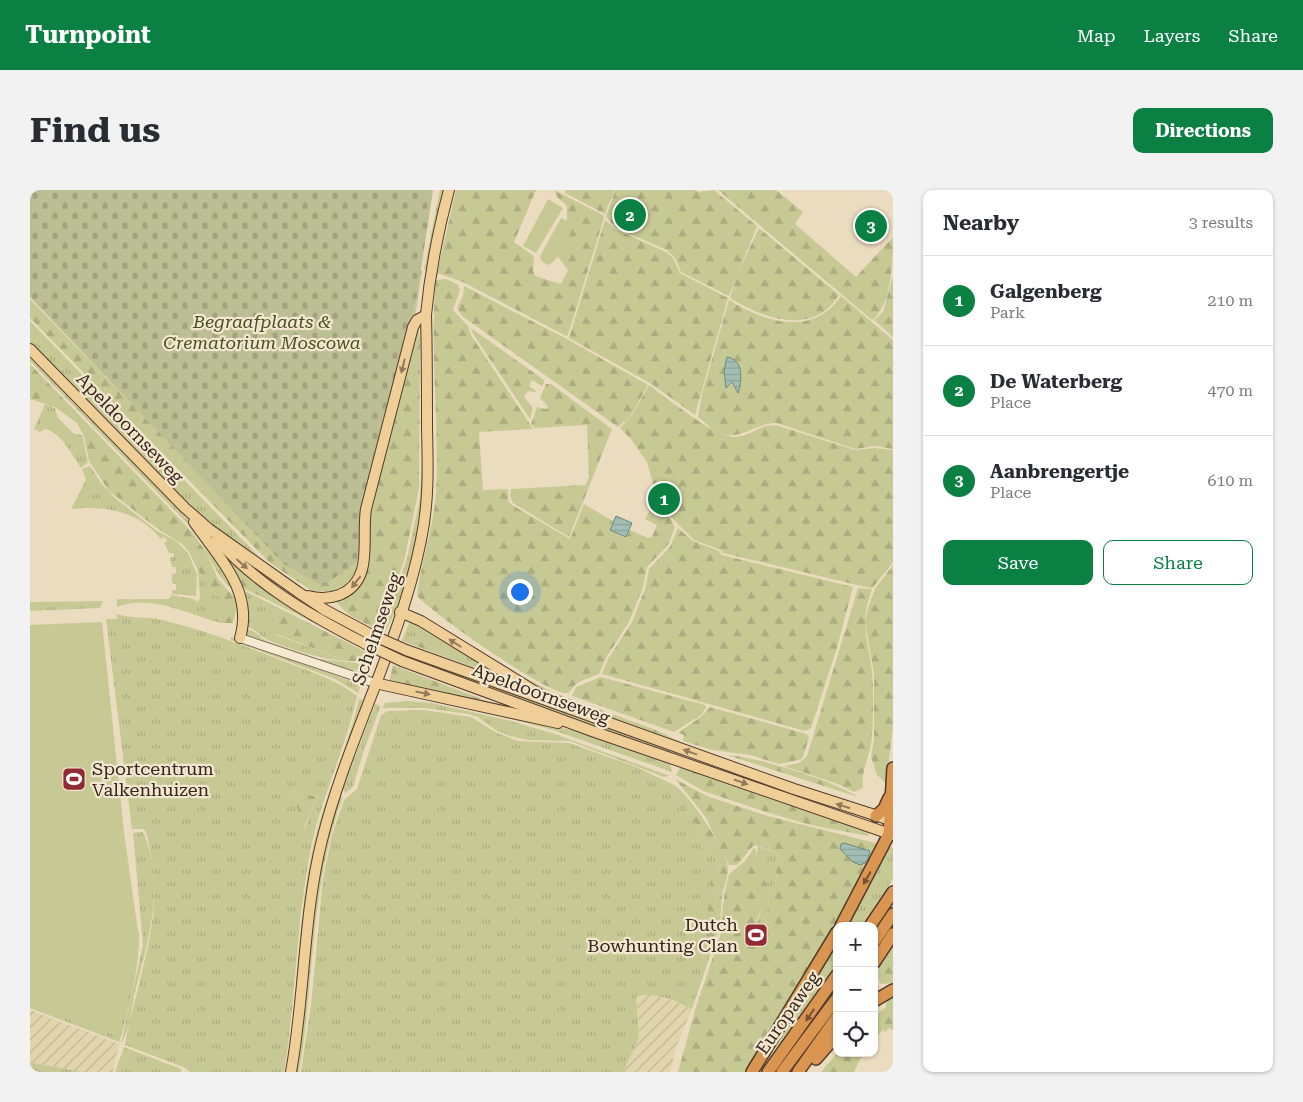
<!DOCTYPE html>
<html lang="en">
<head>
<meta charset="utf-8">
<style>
  :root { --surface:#fff; --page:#f2f2f3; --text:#2b2b33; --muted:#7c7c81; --line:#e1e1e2; --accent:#0b8043 }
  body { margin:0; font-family:"Roboto Serif",serif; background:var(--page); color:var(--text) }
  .controls { position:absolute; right:15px; bottom:15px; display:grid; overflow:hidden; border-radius:10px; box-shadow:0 1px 4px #0004 }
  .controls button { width:45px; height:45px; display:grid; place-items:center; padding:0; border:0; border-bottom:1px solid var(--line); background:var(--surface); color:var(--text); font:25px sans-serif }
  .you { position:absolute; left:489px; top:401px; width:18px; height:18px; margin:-12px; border:4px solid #fff; border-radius:50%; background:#1a73e8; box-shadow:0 0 0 8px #1a73e833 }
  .badge { display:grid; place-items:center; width:32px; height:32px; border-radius:50%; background:var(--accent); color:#fff; font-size:16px; font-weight:700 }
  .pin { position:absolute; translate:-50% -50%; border:2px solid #fff; box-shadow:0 1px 5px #0006 }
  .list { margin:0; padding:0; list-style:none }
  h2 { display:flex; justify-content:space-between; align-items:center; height:65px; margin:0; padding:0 20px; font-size:21px }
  h2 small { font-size:16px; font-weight:400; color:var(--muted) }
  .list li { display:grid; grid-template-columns:32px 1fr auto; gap:15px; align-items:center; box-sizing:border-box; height:90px; padding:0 20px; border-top:1px solid var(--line) }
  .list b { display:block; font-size:19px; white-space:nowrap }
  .list p { margin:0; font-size:16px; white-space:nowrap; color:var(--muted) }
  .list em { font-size:16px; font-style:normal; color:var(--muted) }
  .actions { display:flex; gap:10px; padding:15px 20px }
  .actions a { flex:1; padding:11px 0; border:1px solid var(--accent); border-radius:10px; text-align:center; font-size:18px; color:var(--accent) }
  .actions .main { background:var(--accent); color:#fff }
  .icon { flex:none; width:28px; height:28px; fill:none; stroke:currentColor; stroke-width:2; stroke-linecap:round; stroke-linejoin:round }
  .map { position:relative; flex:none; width:863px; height:882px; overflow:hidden; border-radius:10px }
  header { display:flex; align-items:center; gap:30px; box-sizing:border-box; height:70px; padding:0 25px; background:var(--accent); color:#fff }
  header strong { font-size:24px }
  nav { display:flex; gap:28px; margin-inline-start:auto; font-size:18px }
  .intro { display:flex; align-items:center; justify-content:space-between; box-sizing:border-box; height:120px; padding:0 30px }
  h1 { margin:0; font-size:35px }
  .button { padding:12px 22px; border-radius:10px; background:var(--accent); color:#fff; font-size:18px; font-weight:700 }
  main { display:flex; gap:30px; padding:0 30px }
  aside { flex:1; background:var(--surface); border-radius:10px; box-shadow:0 1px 4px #0004 }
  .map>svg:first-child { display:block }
  .farmland { fill:url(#farmland-furrows) }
  .grass { fill:url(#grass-tufts); fill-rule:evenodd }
  .forest { fill:url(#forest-firs); fill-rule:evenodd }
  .cemetery { fill:url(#cemetery-stones) }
  .pitch { fill:#c7c994 }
  .water { fill:url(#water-rules); stroke:#6a8b81 }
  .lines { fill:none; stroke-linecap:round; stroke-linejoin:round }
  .minor-casing { stroke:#846d58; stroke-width:10 }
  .major-casing { stroke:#523b2d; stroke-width:12 }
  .highway-casing { stroke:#523b2d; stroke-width:14 }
  .minor { stroke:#f7ead2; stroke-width:8 }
  .major { stroke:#efce97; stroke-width:10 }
  .highway { stroke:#da9551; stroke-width:11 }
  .major-bridge-casing { stroke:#523b2d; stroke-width:12; stroke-linecap:butt }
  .major-bridge { stroke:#efce97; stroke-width:10 }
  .oneway { fill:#927a5a }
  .oneway2 { fill:#765231 }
  .labels { text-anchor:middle; stroke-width:4.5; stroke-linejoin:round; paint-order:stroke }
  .park-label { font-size:18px; font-style:italic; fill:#485024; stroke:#f4e7cf }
  .street-label { font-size:18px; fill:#34261c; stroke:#f4e7cf }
  .poi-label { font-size:18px; fill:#34261c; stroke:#f4e7cf; text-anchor:start }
</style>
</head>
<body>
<header>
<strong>Turnpoint</strong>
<nav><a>Map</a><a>Layers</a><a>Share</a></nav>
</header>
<div class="intro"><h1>Find us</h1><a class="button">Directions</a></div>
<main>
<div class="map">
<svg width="863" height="882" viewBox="0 0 863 882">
  <defs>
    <pattern id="farmland-furrows" width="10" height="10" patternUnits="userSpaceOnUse" patternTransform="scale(1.25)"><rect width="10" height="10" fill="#e1d5ad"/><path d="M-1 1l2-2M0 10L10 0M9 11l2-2" fill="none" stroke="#c2b794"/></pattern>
    <pattern id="grass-tufts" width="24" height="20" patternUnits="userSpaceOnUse" patternTransform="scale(1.25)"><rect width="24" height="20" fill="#c7c994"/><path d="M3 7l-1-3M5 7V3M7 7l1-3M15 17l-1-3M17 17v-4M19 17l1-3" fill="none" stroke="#acac7f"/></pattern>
    <pattern id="forest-firs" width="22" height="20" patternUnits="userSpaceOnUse" patternTransform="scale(1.25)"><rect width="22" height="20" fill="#c7c994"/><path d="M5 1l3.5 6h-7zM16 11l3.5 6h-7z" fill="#acac7f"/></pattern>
    <pattern id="cemetery-stones" width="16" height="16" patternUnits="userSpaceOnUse" patternTransform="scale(1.25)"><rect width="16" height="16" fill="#bcbe93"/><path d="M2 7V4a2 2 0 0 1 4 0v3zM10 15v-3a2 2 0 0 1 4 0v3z" fill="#a2a37e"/></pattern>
    <pattern id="water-rules" width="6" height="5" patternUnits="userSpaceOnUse" patternTransform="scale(1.25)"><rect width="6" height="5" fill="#a2beb4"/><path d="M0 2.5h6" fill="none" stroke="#8ca39a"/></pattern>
  </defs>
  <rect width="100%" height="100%" fill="#ecdcbf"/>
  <!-- farmland -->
  <g class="farmland">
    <path d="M618,804L631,806L662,819L646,858L640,882H593L609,848L606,806Z"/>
    <path d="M0,820L89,854L83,882H52L0,872Z"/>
  </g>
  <!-- grass -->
  <g class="grass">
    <path d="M0,131L231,369L281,403L280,404L197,347L169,323L105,261L0,153Z"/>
    <path d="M390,132L393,136C394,240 404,347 355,443L352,441L377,368L390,308L393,251Z"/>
    <path d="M0,164L161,333L198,383L203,400C183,384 176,355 159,335L0,171Z"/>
    <path d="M15,214L25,218L28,228L44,244L52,245L58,272L51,278C43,266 30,241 15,239L10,242L4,239Z"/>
    <path d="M60,276L71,293L85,308L127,341L146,351L158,363L167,384L166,406L142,404V400H146V394L142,393V384L146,383V377H142L140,368L144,366L143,363H139L134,353L137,351L135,347L131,349C108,321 75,315 41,319L56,290L52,279Z"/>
    <path d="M168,380L186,405L195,410V420L189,429L191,433C160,425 119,403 87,417V409H99L101,411L102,409H139L142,405L163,409L168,412L170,408Z"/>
    <path d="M211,399L249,418L243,431L246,445L317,471C289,469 263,460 238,450C229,446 225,438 215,436Z"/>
    <path d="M73,411L70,418L0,421V412Z"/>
    <path d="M87,424C102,429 117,426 132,430C175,440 217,457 258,473C282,482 307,490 327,506C316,559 290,609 280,663C266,735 266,809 254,882H161L153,877L95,855C97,839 102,822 106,807C121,745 133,706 116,642L114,639H102L76,429H87ZM263,601L287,607L274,640Z"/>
    <path d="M380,430L475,487L439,476L388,450L378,453L372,451Z"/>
    <path d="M215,438L223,441L236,451L288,469L337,474L335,479C314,485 242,455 218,447Z"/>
    <path d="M201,447L326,493L331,495L328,503L305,489L201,450Z"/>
    <path d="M369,461L653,563L652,565L635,562L399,478L368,465Z"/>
    <path d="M329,509L333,510V513L293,630L260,882H256C268,809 267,734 282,662C293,609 317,561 329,509Z"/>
    <path d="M377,511L402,513L477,530L522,543L640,586L634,587L540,551L497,550L480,546L467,541L448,527L438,524L394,518H352L355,513Z"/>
    <path d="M345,514L350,516L349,521L334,560L323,597L315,603L313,599Z"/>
    <path d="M394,520L441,527L467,543L488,551L539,553L606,577L644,595L645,605L673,644L689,676L681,698L693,701L692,706L680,703L678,750L684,754L662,819C643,810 628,802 606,806L609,848L593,882H271L281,815L293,689L302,645L314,610L327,599L351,525L358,521Z"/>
    <path d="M466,525L548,541L640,573L642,582L523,540Z"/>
    <path d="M313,607C280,694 285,791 269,882H266L275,814L290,673L309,608Z"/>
    <path d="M113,642C137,695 117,754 104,806C101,821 99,841 91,854L113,755L103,643Z"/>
    <path d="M856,656L863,658V689L831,736H814Z"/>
    <path d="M728,657L748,663L749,667C744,677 747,680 746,690C745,694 742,697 741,701C737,714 736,750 722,756L718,751L731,722L730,680L726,668Z"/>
    <path d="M108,738C112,765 99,825 89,852L0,818V814L106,742Z"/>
    <path d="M807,748V773L729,882H725Z"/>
    <path d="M94,857L151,879V882H85Z"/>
    <path d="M0,872L52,882H0Z"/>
  </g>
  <!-- forest -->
  <g class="forest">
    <path d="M410,0H416L396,80L394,79Z"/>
    <path d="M426,0H506L484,52L504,66L503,81L505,86L531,94L538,80L527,65L542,36L537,31V16L527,7L524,0L573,25L574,28L538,145L536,146L433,92L407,83Z"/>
    <path d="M536,0H584L575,24L535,3Z"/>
    <path d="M585,0H665L668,2L684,0L727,36L699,106L651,82L645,68L637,60L586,38L576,27Z"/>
    <path d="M688,0H746L773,22L765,34L826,87L863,47C863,70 862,116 842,130Z"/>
    <path d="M575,30L585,39L636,62L643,68L650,83L698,108L665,225L620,193L539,148Z"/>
    <path d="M729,38L809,105C783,146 735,130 700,108L707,85Z"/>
    <path d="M384,79L392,81L385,129L330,353L325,384L317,394L301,401H282L240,373L0,128V109L129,242Z"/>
    <path d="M863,86V147L844,130L853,122Z"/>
    <path d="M416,89L427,94L430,100L423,120L438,136L441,145L503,239L449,242L453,300L478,299V311L482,315L540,349L554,314L583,331L580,339L596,347L600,340L618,348L622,347L627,335L615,329L623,316L639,327L645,337L638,355L617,377L613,397L599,432L576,468L569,484C562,487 551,490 545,495C542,498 541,502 537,503C520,507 401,422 387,406C391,371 403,339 406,304C410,233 399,161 406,90Z"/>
    <path d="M434,96L537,149L618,195L600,227L588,237L432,126L427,118L433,106Z"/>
    <path d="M811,106L863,150V259L845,256L825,259L747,233C726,232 711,252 690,243C682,240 675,232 668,227L672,204L699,110C735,132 782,148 811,106ZM697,168L704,169L710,193L707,202L701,192L699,196L694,188Z"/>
    <path d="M388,135L390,149L389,298L375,367L350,441L319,425L304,410L324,399L336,335Z"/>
    <path d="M441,138L514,190L512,196L502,190L499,196L507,202L498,201L494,207L503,218L500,229L443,144Z"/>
    <path d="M0,174L162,342L176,362L188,389L204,407L207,418L203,433H191L189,424L195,420V411L186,405L168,380L159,362L152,354L128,339L79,301L59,271L54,246L47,233L25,217L0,209Z"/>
    <path d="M516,194H521L582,239L539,347L483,313L480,306L481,299L555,295L559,288L557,235L505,238L501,234L507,217L515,219L518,218L517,215L510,208Z"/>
    <path d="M619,195C637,208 687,249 706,247C721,246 730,234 746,235L825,260L845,258L863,260V372L845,395L842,398L827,395L693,363L691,360L664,350L629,315L617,272L601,249L590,238L602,225Z"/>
    <path d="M648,338L663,351L689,361L692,365L823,397L807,458L781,538L775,541L572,484L578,469L602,432L615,399L619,379L640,357Z"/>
    <path d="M179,348L296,436L295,438L211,397Z"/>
    <path d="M863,375V537L856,593L847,585L841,567L844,549V484L835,432L838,418L845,399Z"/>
    <path d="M828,398L842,399C829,436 838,446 842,482C844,502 843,526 842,546C841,564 830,583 833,598L824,602L808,594L754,576L769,573L777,566Z"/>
    <path d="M249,418L340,464L338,471H317L243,443L240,437Z"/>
    <path d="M388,450L439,476L378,453Z"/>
    <path d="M363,475L462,513L465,516L359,493Z"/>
    <path d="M483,482L527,504L626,540L657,555L656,557L519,506Z"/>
    <path d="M571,487L675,515L676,518L671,525L644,542L542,506L546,497Z"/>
    <path d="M680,517L777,544L779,548L772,569L749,574L720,565L682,560L653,551L654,545L648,543L672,526Z"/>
    <path d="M697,565C731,568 799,589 828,607Z"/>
    <path d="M650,578H654L839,643L838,646L781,635L739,623L673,601L646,585Z"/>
    <path d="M645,589L677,606L738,626L849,654L799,750L718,882H648L665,820L690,746L694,706L699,684L715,671L724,658L726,660V668L732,674L730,680L737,695V707L719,747L718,751L722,756C736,750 737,714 741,701C742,697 745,693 746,690C747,680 744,677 749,667L748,663L724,655L707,675H699L675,626Z"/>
    <path d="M644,595C659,604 697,660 698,678C698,686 695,694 693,701L681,698L680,689L688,681L689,676L673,644L645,605Z"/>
    <path d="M263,601L287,607L273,640Z"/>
    <path d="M680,703L692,706L690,736L684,754L675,749Z"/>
    <path d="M863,756V793L851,794C844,779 855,769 863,756Z"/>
    <path d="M863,807V840L858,838L856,842L853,840L844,849V826L855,818L857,811Z"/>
    <path d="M807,863H833L824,882H791Z"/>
  </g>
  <!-- cemetery -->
  <path class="cemetery" d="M0,0H403L387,106L331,334L327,372L293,396L254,374L0,107Z"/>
  <!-- pitch -->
  <g class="pitch">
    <path d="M518,9L533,18L506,63L493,56Z"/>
    <path d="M531,28L542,33C543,44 528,70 519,75L512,72L510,66Z"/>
    <path d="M72,432L94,642L109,749L108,764L88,846L0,815V435Z"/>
  </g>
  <!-- water -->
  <g class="water">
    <path d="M697,167C714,170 712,190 708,203L702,192L696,198L694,181Z"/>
    <path d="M586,326L602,333L596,347L580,340Z"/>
    <path d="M814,653L840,661L837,672L830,675L823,672L810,659L811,654Z"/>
  </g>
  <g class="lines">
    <!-- minor casing -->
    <g class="minor-casing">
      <path id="minor" d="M210,448L345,493"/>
    </g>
    <!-- major casing -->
    <g class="major-casing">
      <g id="major">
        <path d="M0,159L155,318L179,339L268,402L295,420L340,444"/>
        <path d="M164,332C189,368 224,401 210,448"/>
        <path d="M187,349C226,395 283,427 336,454"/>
        <path d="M278,406C289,409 298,409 309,405C345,391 331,349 336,319L383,137L387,130L396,125"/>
        <path d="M370,422L391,431L511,505"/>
        <path d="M376,460L764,599L854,628"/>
        <path d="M372,471L562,541L863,645"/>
        <path d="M345,493L528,533"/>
        <path d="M261,882C275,805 273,726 292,650C317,549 371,452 391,350C399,313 398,276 397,238C397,200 397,162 396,125C400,82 408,41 419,0"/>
      </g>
    </g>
    <!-- highway casing -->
    <g class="highway-casing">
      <g id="highway">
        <path d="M846,626L854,619L859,608"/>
        <path d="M811,736L859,644L863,578"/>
        <path d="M840,736L863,702"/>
        <path d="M844,752L863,724"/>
        <path d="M844,773L863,744"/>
        <path d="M844,811L863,800"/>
        <path d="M786,869L807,845"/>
        <path d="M722,882L807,742"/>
        <path d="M738,882L807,785"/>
        <path d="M752,882L807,808"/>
        <path d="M768,882L807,827"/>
      </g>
    </g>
    <!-- minor -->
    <use href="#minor" class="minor"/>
    <!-- major -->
    <use href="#major" class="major"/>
    <!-- highway -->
    <use href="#highway" class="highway"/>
    <!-- major-bridge casing -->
    <g class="major-bridge-casing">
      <g id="major-bridge">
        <path d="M340,444L376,460"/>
        <path d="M336,454L372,471"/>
      </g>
    </g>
    <!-- major-bridge -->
    <use href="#major-bridge" class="major-bridge"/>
  </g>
  <!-- one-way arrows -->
  <defs><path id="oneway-solid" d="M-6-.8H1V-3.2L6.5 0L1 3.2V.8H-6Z" transform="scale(1.25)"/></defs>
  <g class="oneway">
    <use href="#oneway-solid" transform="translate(373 176) rotate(104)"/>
    <use href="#oneway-solid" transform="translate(212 374) rotate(41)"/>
    <use href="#oneway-solid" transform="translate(326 392) rotate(128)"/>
    <use href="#oneway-solid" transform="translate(425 453) rotate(-148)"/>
    <use href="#oneway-solid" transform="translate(393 503) rotate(12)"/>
    <use href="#oneway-solid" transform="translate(660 562) rotate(-160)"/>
    <use href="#oneway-solid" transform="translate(711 592) rotate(19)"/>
    <use href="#oneway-solid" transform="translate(813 616) rotate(-163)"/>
  </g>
  <g class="oneway2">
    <use href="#oneway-solid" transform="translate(837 688) rotate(119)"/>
    <use href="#oneway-solid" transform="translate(780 825) rotate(124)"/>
  </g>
  <!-- icons -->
  <defs>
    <g id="stadium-square" transform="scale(1.25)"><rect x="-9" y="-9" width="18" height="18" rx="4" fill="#912a32" stroke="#f4e7cf"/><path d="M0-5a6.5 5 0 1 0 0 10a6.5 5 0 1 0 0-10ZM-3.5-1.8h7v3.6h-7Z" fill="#fff"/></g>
  </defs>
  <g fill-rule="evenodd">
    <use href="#stadium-square" x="44" y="589"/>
    <use href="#stadium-square" x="726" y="745"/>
  </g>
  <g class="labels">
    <!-- park labels -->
    <g class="park-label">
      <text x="232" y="138">Begraafplaats &amp;<tspan x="232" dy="21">Crematorium Moscowa</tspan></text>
    </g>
    <!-- street labels -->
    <g class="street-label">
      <text transform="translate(100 238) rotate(46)" y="6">Apeldoornseweg</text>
      <text transform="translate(347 439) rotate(-71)" y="6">Schelmseweg</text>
      <text transform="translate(511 504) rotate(20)" y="6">Apeldoornseweg</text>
      <text transform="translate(758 823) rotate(-55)" y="6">Europaweg</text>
    </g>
    <!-- poi labels -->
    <g class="poi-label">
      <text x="62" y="585">Sportcentrum<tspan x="62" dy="21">Valkenhuizen</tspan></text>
      <text x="708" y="741" text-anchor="end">Dutch<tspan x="708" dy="21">Bowhunting Clan</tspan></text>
    </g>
  </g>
</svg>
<div class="controls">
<button>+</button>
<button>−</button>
<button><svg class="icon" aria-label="locate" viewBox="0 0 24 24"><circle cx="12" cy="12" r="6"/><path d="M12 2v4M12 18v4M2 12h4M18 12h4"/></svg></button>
</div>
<div class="you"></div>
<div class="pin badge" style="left:634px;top:309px">1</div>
<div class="pin badge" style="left:600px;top:25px">2</div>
<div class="pin badge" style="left:841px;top:36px">3</div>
</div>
<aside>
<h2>Nearby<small>3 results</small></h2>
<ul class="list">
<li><span class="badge">1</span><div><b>Galgenberg</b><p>Park</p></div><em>210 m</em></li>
<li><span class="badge">2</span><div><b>De Waterberg</b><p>Place</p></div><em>470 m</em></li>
<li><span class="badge">3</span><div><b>Aanbrengertje</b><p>Place</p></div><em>610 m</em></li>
</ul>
<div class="actions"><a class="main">Save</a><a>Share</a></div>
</aside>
</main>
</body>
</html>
